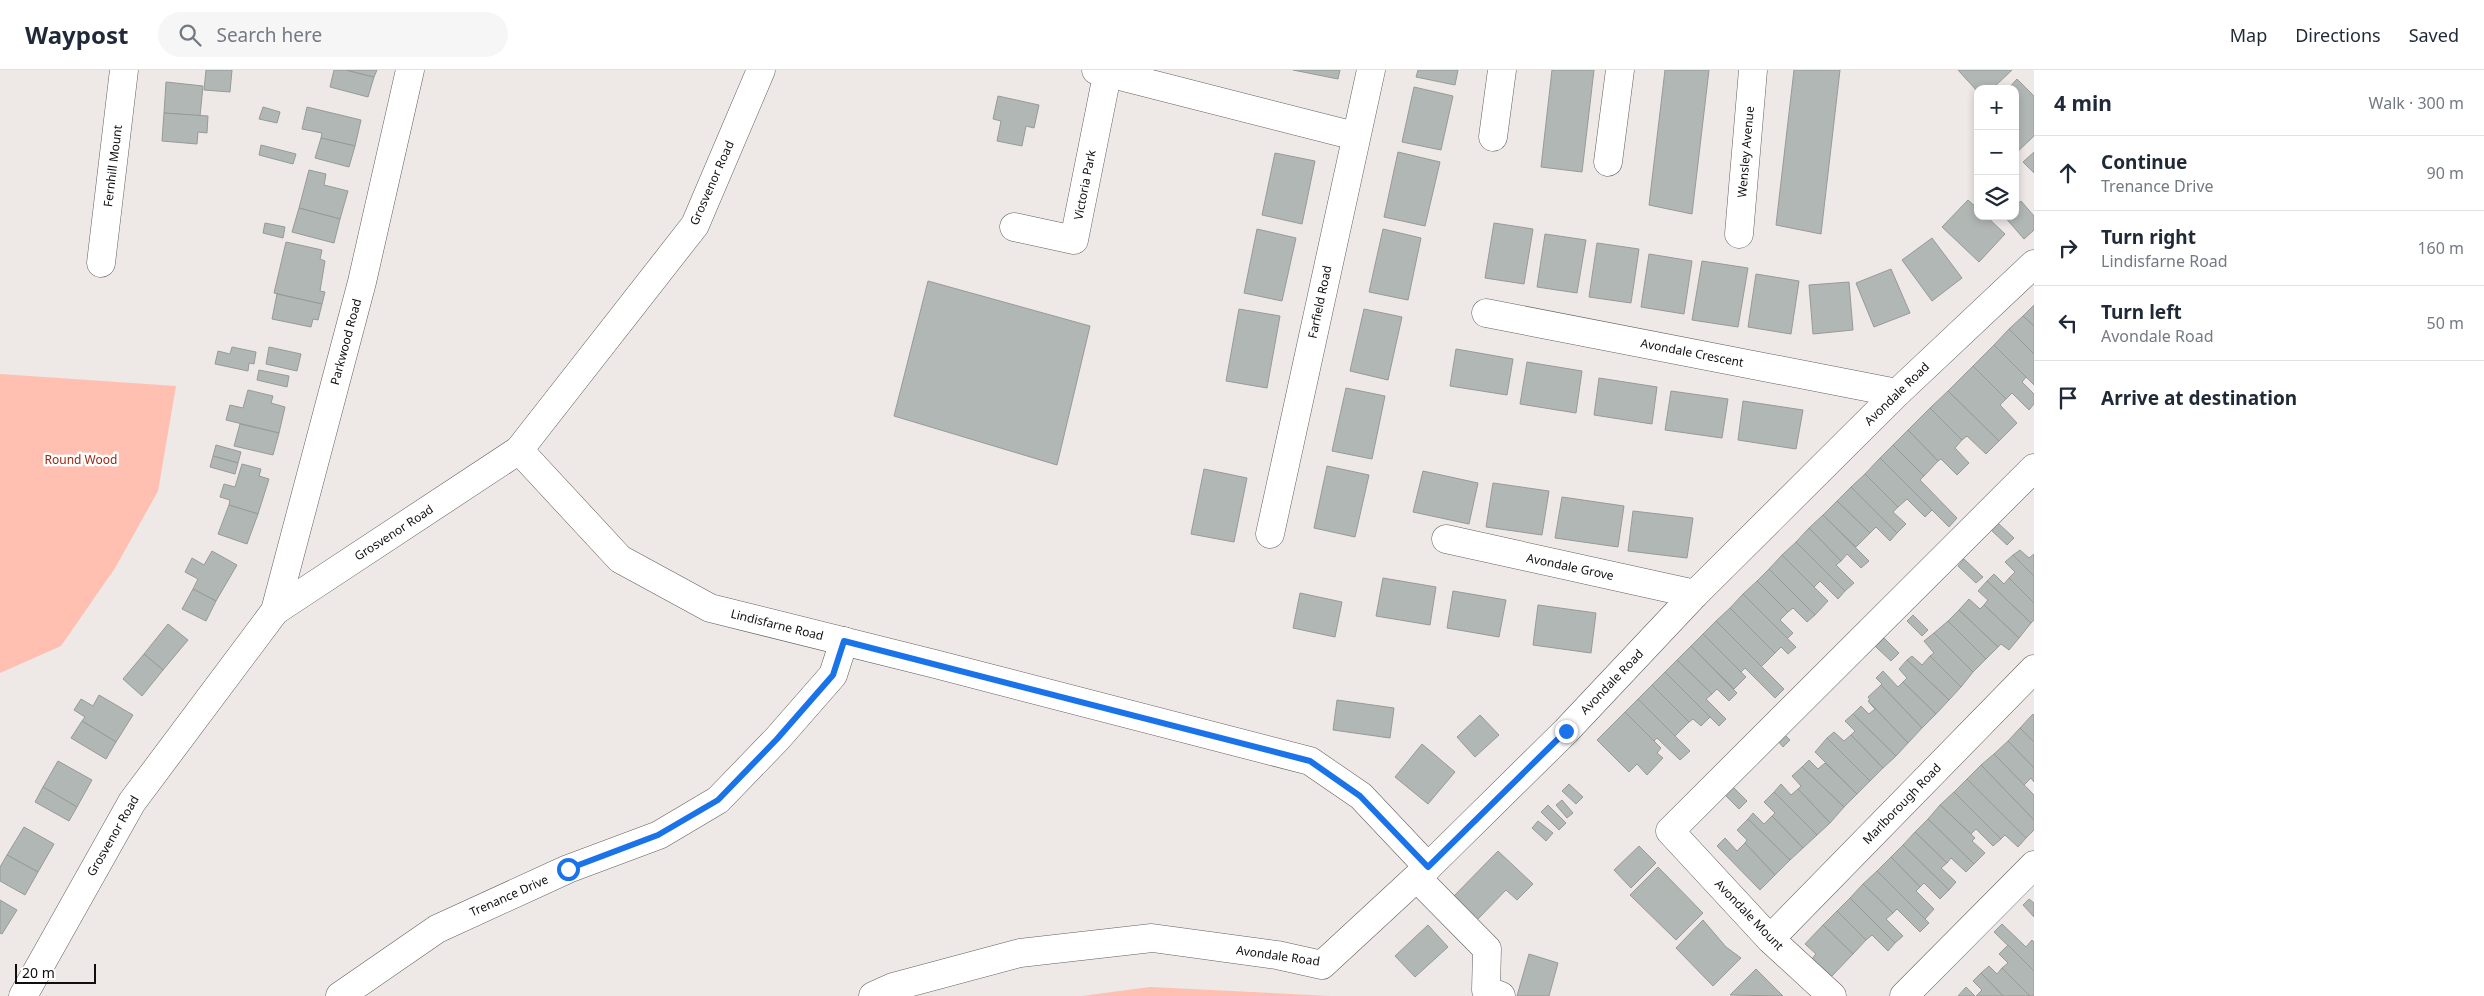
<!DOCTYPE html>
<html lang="en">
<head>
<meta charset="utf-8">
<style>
  :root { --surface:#fff; --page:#f6f6f7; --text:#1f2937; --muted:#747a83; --line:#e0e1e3 }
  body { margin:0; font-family:"Noto Sans",sans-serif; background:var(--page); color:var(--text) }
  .controls { position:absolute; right:15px; top:15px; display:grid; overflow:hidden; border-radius:10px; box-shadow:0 2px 8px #0003 }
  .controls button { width:45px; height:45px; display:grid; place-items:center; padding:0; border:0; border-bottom:1px solid var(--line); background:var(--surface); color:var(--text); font:25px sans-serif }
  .scale { position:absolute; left:15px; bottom:12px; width:81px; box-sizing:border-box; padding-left:5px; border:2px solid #100e0e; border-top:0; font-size:14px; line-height:18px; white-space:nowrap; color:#100e0e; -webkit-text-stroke:4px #fff; paint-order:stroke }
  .stop { position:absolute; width:15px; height:15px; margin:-11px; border:4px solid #1a73e8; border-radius:50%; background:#fff }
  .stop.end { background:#1a73e8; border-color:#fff; box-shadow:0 1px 5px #0008 }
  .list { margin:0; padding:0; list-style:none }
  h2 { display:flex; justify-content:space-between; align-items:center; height:65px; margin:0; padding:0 20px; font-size:21px }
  h2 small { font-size:16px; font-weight:400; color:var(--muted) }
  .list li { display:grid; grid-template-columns:32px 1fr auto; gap:15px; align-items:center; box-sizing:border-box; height:75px; padding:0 20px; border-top:1px solid var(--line) }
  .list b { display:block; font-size:19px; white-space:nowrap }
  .list p { margin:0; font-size:16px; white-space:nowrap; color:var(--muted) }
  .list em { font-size:16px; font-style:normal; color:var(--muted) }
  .icon { flex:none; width:28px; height:28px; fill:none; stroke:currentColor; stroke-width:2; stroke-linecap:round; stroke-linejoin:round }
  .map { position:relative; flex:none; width:2034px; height:926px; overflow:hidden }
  header { display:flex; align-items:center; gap:30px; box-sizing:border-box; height:70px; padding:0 25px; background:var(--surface); border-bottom:1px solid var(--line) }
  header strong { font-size:24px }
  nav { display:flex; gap:28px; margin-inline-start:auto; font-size:18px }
  .search { width:350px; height:45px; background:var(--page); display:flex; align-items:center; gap:12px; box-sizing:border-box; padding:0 18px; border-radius:28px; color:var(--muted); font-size:19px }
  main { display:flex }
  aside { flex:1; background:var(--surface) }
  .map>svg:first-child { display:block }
  .green { fill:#ffbfb1 }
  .building { fill:#b1b7b4; stroke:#969b98 }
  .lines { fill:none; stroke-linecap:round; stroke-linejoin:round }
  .minor-casing { stroke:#645f5d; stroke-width:29 }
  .minor { stroke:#fff; stroke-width:28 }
  .route { stroke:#1a73e8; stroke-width:6 }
  .labels { text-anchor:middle; stroke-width:5; stroke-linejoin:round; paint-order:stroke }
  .street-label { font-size:12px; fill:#100e0e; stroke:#fff }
  .park-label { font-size:12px; fill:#9d250d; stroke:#fff }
</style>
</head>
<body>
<header>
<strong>Waypost</strong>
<div class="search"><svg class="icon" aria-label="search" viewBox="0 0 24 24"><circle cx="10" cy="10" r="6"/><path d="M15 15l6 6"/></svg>Search here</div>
<nav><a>Map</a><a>Directions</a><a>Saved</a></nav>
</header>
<main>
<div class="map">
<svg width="2034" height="926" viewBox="0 0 2034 926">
  <rect width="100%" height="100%" fill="#eee8e6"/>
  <!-- green -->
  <g class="green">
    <path d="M0,304L176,316L158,421L115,498L61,576L0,603Z"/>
    <path d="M1150,917L1330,926H1082Z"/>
  </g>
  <!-- building -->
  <g class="building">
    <path d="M206,0H232L230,22L204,20Z"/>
    <path d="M334,0H346L374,7L368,27L330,17Z"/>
    <path d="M346,0H377L374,7Z"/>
    <path d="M1293,0H1340L1338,9Z"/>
    <path d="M1418,0H1458L1455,15L1416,7Z"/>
    <path d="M1552,0H1594L1582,102L1541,97Z"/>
    <path d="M1665,0H1709L1692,144L1649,135Z"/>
    <path d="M1794,0H1840L1821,164L1776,155Z"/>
    <path d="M1958,0H2012L1992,19H1978V22Z"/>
    <path d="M2017,9L2034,26V66L2015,84V19H2008Z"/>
    <path d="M166,12L203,16L200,46L164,43Z"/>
    <path d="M1414,17L1453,26L1441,80L1402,72Z"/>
    <path d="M998,26L1039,35L1034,58L1026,56L1022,76L997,71L1001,51L993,49Z"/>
    <path d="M263,37L280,42L277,53L259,49Z"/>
    <path d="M307,37L361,50L355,76L321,68L322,63L302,59Z"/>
    <path d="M164,43L208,46L207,63L198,62L197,74L162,71Z"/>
    <path d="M321,68L355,76L349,97L315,88Z"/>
    <path d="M261,75L296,84L293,94L259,85Z"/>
    <path d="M1398,82L1440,92L1425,156L1384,147Z"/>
    <path d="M2034,82V103L2023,92Z"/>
    <path d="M1275,83L1315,91L1302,154L1262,145Z"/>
    <path d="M309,100L326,104L324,115L348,121L340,149L299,138Z"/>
    <path d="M1968,130L1978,139V146H1986L2005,164L1979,192L1942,157Z"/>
    <path d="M2021,131L2034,146V160L2024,169L2004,146H2015V136Z"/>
    <path d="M299,138L340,149L334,173L292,162Z"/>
    <path d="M265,153L285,157L283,168L263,163Z"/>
    <path d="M1494,153L1533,159L1524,214L1485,208Z"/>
    <path d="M1257,159L1296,168L1282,231L1244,223Z"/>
    <path d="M1383,159L1421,168L1408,230L1369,222Z"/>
    <path d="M1545,164L1586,170L1577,223L1537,217Z"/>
    <path d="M1932,168L1962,208L1932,231L1902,190Z"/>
    <path d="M286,172L322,180L320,189L325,191L320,221L325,222L322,234L274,223Z"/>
    <path d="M1597,173L1639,179L1631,233L1589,227Z"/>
    <path d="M1649,184L1692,191L1684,244L1641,237Z"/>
    <path d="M1702,191L1748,198L1738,257L1692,250Z"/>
    <path d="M1891,199L1910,243L1874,257L1856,213Z"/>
    <path d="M1756,204L1799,211L1791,264L1748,257Z"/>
    <path d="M928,211L1090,256L1057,395L894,346Z"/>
    <path d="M1849,212L1853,260L1813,264L1809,215Z"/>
    <path d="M277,224L322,234L318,250L313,249L311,257L272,249Z"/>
    <path d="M2034,235V256L2023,246Z"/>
    <path d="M1239,239L1280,246L1267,318L1226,311Z"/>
    <path d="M1364,239L1402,247L1388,310L1350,301Z"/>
    <path d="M2023,246L2034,256V284L2009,259Z"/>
    <path d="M2009,259L2034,284V315L1994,275Z"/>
    <path d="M1994,275L2026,307L2022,312L2034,324V334L2029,340L2012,323L2006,329L1973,296Z"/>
    <path d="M232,277L256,282L254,294L249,293L248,301L215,294L218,281L230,284Z"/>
    <path d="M269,277L301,284L297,301L266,294Z"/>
    <path d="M1456,279L1513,289L1507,325L1450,316Z"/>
    <path d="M1527,292L1582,301L1576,343L1520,334Z"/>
    <path d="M1973,296L2006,329L2000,335L2017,353L1999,371L1948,321Z"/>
    <path d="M259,300L289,306L287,317L257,310Z"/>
    <path d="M1599,308L1657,317L1652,354L1594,345Z"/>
    <path d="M1346,318L1385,326L1372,389L1332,381Z"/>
    <path d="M248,320L273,326L271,333L285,337L279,363L226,350L230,335L243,338Z"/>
    <path d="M1671,321L1728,329L1722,368L1665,360Z"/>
    <path d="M1948,321L1999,371L1986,384L1967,366L1962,370L1930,338Z"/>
    <path d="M1743,331L1803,340L1796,379L1738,370Z"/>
    <path d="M1930,338L1962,370L1955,378L1969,393L1957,405L1941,389L1938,391L1908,360Z"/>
    <path d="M240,354L279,363L273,385L234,376Z"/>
    <path d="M1908,360L1938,391L1924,406L1893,375Z"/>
    <path d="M216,375L241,382L238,393L213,386Z"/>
    <path d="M1893,375L1924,406L1920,410L1957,448L1949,457L1880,388Z"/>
    <path d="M213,386L238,393L235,404L210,397Z"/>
    <path d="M1880,388L1932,440L1925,447L1907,429L1898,437L1865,404Z"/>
    <path d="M242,394L261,399L259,406L269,409L258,444L229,435L230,430L220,427L224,414L235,417Z"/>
    <path d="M1327,396L1369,405L1355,467L1314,458Z"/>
    <path d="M1204,399L1247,408L1234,472L1191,464Z"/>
    <path d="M1423,401L1478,413L1469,454L1413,442Z"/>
    <path d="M1865,404L1898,437L1893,442L1906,454L1897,463L1851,417Z"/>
    <path d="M1493,413L1549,421L1542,465L1486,457Z"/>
    <path d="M1851,417L1897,463L1890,471L1876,457L1870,463L1837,431Z"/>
    <path d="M1562,427L1624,436L1618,477L1555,468Z"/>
    <path d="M1837,431L1870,463L1856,477L1823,445Z"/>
    <path d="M229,435L258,444L247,474L218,464Z"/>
    <path d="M1633,441L1693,448L1687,488L1628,481Z"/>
    <path d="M1823,445L1869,491L1861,498L1847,484L1841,491L1809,458Z"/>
    <path d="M1998,453L2014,468L2007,475L1991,460Z"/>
    <path d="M1809,458L1841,491L1836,495L1854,513L1845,521L1796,472Z"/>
    <path d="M1796,472L1845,521L1838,529L1820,511L1814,517L1782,485Z"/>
    <path d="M2020,480L2029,488L2034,484V506L2013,485Z"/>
    <path d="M212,481L237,495L216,531L193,519L198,509L185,502L192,488L204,495Z"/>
    <path d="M1782,485L1828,531L1815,545L1769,499Z"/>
    <path d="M2013,485L2034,506V533L2009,508L2015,502L2005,492Z"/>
    <path d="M1964,489L1983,507L1976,513L1958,496Z"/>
    <path d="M1769,499L1815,545L1807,552L1793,538L1788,542L1757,511Z"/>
    <path d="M1994,504L2004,514L2009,508L2034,533V550L2031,553L1987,511Z"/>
    <path d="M1383,508L1436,517L1430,555L1376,546Z"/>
    <path d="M1757,511L1788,542L1780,550L1793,563L1787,569L1743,524Z"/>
    <path d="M1987,511L2031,553L2019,568L1984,535L1988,530L1978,521Z"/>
    <path d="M193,519L216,531L206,551L182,539Z"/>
    <path d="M1453,521L1506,530L1499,567L1447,558Z"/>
    <path d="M1300,523L1342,532L1335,567L1293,558Z"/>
    <path d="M1743,524L1796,577L1788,584L1781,577L1775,583L1730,538Z"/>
    <path d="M1969,529L1980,539L1984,535L2019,568L2009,580L2001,574L1998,577L1959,540Z"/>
    <path d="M1538,535L1596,543L1591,583L1533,575Z"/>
    <path d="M1730,538L1775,583L1761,597L1716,551Z"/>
    <path d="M1959,540L1998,577L1986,589L1948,551Z"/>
    <path d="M1913,545L1928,560L1922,566L1907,551Z"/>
    <path d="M1716,551L1784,619L1775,628L1745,598L1741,602L1703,564Z"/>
    <path d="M1948,551L1986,589L1973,602L1934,563Z"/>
    <path d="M168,554L188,570L163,600L144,584Z"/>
    <path d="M1934,563L1973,602L1961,617L1930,586L1934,583L1924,571Z"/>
    <path d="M1703,564L1746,607L1734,619L1691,576Z"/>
    <path d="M1884,568L1899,583L1891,591L1875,576Z"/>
    <path d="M1691,576L1737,623L1729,631L1717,619L1712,624L1677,590Z"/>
    <path d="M144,584L163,600L142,626L123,609Z"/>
    <path d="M1912,586L1922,595L1930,586L1961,617L1949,630L1907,590Z"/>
    <path d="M1677,590L1712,624L1706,629L1726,649L1719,656L1665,602Z"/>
    <path d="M1907,590L1949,630L1936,644L1903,612L1907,608L1899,599Z"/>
    <path d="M1883,601L1898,617L1903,612L1936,644L1922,658L1881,615L1882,614L1876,608Z"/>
    <path d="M1665,602L1710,647L1701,656L1693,649L1689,652L1652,615Z"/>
    <path d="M1652,615L1689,652L1675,666L1638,629Z"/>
    <path d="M1881,615L1922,658L1908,673L1868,631L1870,630L1868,627Z"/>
    <path d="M99,625L133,645L116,672L82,651L85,647L74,640L81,629L93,636Z"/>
    <path d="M1638,629L1690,681L1680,690L1657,668L1654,671L1625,642Z"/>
    <path d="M1337,630L1394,638L1390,668L1333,660Z"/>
    <path d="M1868,631L1908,673L1896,686L1853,644L1861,636L1869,644L1875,639Z"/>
    <path d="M1625,642L1661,678L1657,683L1663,688L1647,705L1637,694L1629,702L1597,670Z"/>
    <path d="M1853,644L1896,686L1883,698L1851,665L1855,661L1845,651Z"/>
    <path d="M2033,644L2034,646V672L2020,658Z"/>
    <path d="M1480,645L1499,665L1475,687L1457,667Z"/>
    <path d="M82,651L116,672L106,689L71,668Z"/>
    <path d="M2020,658L2034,672V698L2008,671Z"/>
    <path d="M1834,662L1844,671L1851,665L1883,698L1870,711L1827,668Z"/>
    <path d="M1784,664L1790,670L1783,677L1778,671Z"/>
    <path d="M1827,668L1870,711L1857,724L1815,682Z"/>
    <path d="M2008,671L2034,698V712L2031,708L2024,715L1994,684Z"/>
    <path d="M1422,674L1455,702L1428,734L1395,707Z"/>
    <path d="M1994,684L2034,725V750L1981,695Z"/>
    <path d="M1809,690L1818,699L1825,693L1857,724L1844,737L1802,697Z"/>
    <path d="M58,691L92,710L77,737L43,717Z"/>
    <path d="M1981,695L2034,750V760L2026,768L1967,709Z"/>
    <path d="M1802,697L1844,737L1830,753L1798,719L1801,716L1792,706Z"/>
    <path d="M1967,709L2026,768L2018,777L2005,765L2001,769L1954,722Z"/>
    <path d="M1569,714L1583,727L1576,734L1562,721Z"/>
    <path d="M1781,714L1791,725L1798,719L1830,753L1817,765L1774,722Z"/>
    <path d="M1732,716L1747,731L1739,739L1724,724Z"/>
    <path d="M43,717L77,737L69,751L35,732Z"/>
    <path d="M1774,722L1817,765L1803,778L1772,746L1775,743L1764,732Z"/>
    <path d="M1954,722L2001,769L1993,776L1976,759L1971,764L1940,735Z"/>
    <path d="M1562,730L1573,743L1567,748L1556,735Z"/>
    <path d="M1548,735L1566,753L1559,760L1541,742Z"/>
    <path d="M1940,735L1975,768L1972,771L1985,783L1974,794L1928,749Z"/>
    <path d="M1753,743L1764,754L1772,746L1803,778L1790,790L1748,749Z"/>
    <path d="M1748,749L1790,790L1775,805L1745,773L1747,770L1737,760Z"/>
    <path d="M1928,749L1974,794L1966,802L1951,788L1947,793L1915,762Z"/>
    <path d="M1538,751L1553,763L1546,771L1532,758Z"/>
    <path d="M24,757L54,774L38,802L7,785Z"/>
    <path d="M1915,762L1947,793L1941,798L1956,812L1949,820L1903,775Z"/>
    <path d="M1725,768L1737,781L1745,773L1775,805L1760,820L1717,776Z"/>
    <path d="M1903,775L1949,820L1940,829L1924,813L1920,817L1891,787Z"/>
    <path d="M1639,776L1656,793L1631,818L1614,800Z"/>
    <path d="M1498,781L1533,814L1517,830L1506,820L1477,850L1453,827Z"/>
    <path d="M7,785L38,802L25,825L0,811V797Z"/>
    <path d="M1891,787L1920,817L1916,821L1934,839L1925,849L1877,801Z"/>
    <path d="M1658,797L1703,843L1676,870L1630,825Z"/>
    <path d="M1877,801L1929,853L1920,862L1897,839L1893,843L1863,814Z"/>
    <path d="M1863,814L1893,843L1886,849L1903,866L1895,873L1850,828Z"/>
    <path d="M1850,828L1895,873L1888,881L1872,865L1866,870L1837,841Z"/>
    <path d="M2029,829L2034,833V847L2023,835Z"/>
    <path d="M0,830L17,840L2,864L0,863Z"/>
    <path d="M1837,841L1866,870L1853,884L1823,855Z"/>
    <path d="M1703,850L1726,877L1741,888L1713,916L1676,878Z"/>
    <path d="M2002,854L2026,877L2032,870L2034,872V901L1994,862Z"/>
    <path d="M1428,855L1448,877L1415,907L1395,886Z"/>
    <path d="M1823,855L1853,884L1830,908L1811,890L1816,884L1805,874Z"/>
    <path d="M2008,875L2034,901V926H2030L2002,898L2008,893L1999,884Z"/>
    <path d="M1529,884L1558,893L1549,926H1517Z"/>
    <path d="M1989,896L1997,904L2002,898L2030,926H2003L1981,903Z"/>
    <path d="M1756,899L1783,926L1730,925Z"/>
    <path d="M1981,903L2003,926H1976L1982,920L1973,911Z"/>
    <path d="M1966,917L1975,926H1958Z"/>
  </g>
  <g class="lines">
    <!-- minor casing -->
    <g class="minor-casing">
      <g id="minor">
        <path d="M1096,0L1355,66"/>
        <path d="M1493,67L1502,0"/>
        <path d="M1608,92L1620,0"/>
        <path d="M1014,157L1074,170L1108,0"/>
        <path d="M1739,164L1753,0"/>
        <path d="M101,193L124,0"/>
        <path d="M1486,243L1897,323"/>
        <path d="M519,380L620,489L710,538L935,594L1310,691L1361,726L1428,797"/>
        <path d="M1270,464L1371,0"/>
        <path d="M1446,469L1695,524"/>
        <path d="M275,541L362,212L410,0"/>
        <path d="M1417,808L1487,879L1486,920L1501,926"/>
        <path d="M1770,869L2034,599"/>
        <path d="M23,926L132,732L275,541L519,380L695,155L761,0"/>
        <path d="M340,926L437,859L568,799L659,765L718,730L777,669L833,605L844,571"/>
        <path d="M873,926L893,917L1020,883L1152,868L1277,885L1322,895L1428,797L1566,661L1695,524L1897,323L2034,194"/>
        <path d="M1832,926L1770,869L1670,761L2034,398"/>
        <path d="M1904,926L2034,795"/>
      </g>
    </g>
    <!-- minor -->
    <use href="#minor" class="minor"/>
  </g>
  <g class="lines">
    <!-- route -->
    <path class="route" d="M568,799L658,765L718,730L777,669L833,605L844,571L1310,691L1360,726L1428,797L1566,661"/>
  </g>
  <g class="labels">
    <!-- street labels -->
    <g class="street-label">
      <text transform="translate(1746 82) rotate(-85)" y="4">Wensley Avenue</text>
      <text transform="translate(113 96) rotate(-83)" y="4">Fernhill Mount</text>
      <text transform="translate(712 113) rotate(-66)" y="4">Grosvenor Road</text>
      <text transform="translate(1085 115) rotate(-79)" y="4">Victoria Park</text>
      <text transform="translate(1320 232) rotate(-78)" y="4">Farfield Road</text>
      <text transform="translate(346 272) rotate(-75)" y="4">Parkwood Road</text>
      <text transform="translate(1692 283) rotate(11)" y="4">Avondale Crescent</text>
      <text transform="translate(1897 324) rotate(-44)" y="4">Avondale Road</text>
      <text transform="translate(394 463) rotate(-33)" y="4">Grosvenor Road</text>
      <text transform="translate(1570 497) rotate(12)" y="4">Avondale Grove</text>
      <text transform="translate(777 555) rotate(14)" y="4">Lindisfarne Road</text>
      <text transform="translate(1612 612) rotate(-46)" y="4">Avondale Road</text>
      <text transform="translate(1902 734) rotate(-46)" y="4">Marlborough Road</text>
      <text transform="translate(113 766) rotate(-60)" y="4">Grosvenor Road</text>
      <text transform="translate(509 826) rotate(-24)" y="4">Trenance Drive</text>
      <text transform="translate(1749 845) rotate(46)" y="4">Avondale Mount</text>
      <text transform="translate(1278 886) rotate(8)" y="4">Avondale Road</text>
    </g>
    <!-- park labels -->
    <g class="park-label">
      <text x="81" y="394">Round Wood</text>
    </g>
  </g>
</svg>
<div class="controls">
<button>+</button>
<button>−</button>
<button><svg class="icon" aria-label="layers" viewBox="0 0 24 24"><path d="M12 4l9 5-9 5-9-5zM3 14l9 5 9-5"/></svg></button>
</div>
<div class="scale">20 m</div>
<div class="stop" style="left:568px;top:799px"></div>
<div class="stop end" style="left:1566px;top:661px"></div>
</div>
<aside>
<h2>4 min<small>Walk · 300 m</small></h2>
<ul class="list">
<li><svg class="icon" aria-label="ahead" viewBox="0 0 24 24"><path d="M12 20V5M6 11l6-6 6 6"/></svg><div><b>Continue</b><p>Trenance Drive</p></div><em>90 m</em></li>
<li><svg class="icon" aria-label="right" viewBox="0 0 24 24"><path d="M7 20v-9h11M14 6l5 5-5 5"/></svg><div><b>Turn right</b><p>Lindisfarne Road</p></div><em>160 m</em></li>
<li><svg class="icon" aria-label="left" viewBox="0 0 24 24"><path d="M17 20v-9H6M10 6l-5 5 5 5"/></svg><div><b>Turn left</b><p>Avondale Road</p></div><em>50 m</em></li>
<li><svg class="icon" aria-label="arrive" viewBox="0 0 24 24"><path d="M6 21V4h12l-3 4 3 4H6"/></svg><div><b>Arrive at destination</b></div></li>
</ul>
</aside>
</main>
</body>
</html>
